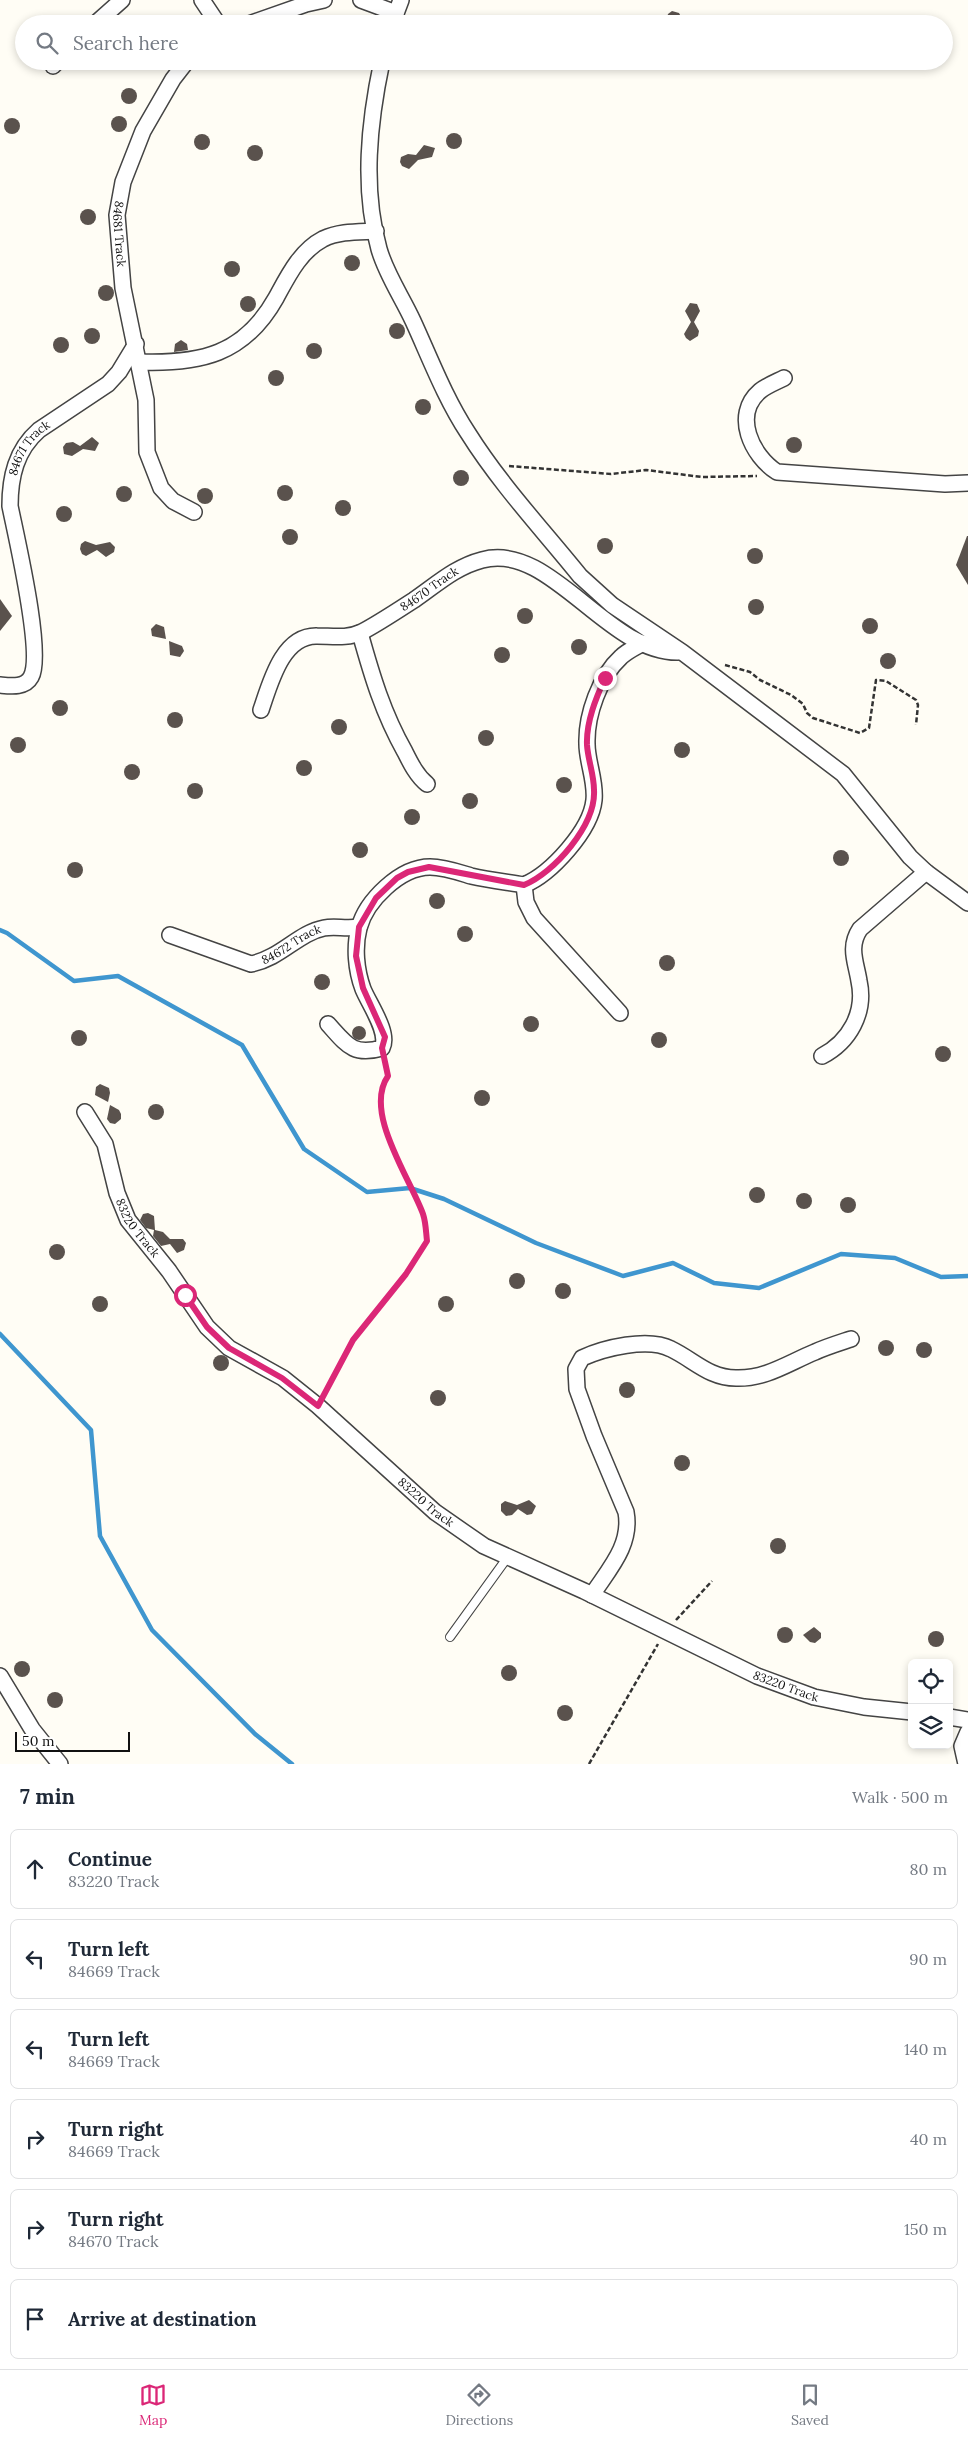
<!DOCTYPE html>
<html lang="en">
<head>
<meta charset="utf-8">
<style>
  :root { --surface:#fff; --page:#f6f6f7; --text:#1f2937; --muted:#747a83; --line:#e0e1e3; --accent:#db2777 }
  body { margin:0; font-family:Lora,serif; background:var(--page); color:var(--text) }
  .controls { position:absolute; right:15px; bottom:15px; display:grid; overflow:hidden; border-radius:8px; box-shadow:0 2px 8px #0003 }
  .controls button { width:45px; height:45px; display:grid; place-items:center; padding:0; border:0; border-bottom:1px solid var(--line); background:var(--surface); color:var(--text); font:25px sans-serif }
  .scale { position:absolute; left:15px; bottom:12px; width:115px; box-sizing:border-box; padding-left:5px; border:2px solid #111; border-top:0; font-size:14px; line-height:18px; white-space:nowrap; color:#111; -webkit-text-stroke:4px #fff; paint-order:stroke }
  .stop { position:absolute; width:15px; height:15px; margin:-11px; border:4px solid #db2777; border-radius:50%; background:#fff }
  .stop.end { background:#db2777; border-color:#fff; box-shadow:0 1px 5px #0008 }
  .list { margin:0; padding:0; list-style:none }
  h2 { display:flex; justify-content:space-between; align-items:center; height:65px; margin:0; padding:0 20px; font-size:21px }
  h2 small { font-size:16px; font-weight:400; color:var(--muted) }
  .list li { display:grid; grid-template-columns:32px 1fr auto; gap:15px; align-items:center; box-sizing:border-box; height:80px; margin:0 10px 10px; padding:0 10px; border:1px solid var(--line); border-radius:8px }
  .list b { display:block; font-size:19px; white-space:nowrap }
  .list p { margin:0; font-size:16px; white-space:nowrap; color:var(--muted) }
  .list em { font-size:16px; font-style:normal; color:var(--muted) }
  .icon { flex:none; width:28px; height:28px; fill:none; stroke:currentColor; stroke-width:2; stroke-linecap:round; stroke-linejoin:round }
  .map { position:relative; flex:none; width:968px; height:1764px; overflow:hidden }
  .search { position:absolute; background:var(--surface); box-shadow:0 2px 8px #0003; left:15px; right:15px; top:15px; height:55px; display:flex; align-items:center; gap:12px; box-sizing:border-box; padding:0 18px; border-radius:28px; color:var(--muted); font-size:19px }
  .sheet { height:605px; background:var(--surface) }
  nav { display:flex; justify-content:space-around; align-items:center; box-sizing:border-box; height:70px; border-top:1px solid var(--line); background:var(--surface); font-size:14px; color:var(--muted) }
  nav a { display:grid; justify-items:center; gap:2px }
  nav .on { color:var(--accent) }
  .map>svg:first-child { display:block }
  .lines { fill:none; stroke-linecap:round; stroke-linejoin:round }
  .stream { stroke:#3f96cf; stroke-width:4.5 }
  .building { fill:#5a524d }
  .lane-casing { stroke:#444; stroke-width:10 }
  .street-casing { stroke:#444; stroke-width:18 }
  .path { stroke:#333; stroke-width:2.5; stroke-dasharray:5 2.5; stroke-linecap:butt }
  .lane { stroke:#fff; stroke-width:8 }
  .street { stroke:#fff; stroke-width:15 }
  .route { stroke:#db2777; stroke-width:6 }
  .labels { text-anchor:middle; stroke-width:5; stroke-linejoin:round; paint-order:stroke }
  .street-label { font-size:12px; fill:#111; stroke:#fff }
</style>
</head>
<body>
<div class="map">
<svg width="968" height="1764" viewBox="0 0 968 1764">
  <rect width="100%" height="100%" fill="#fffdf5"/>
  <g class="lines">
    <!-- stream -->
    <g class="stream">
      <path d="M0,930L7,933L74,981L118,976L242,1045L304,1149L367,1192L410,1188L444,1199L536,1243L623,1276L673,1263L714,1283L759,1288L841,1254L895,1258L941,1277L968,1276"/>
      <path d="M0,1334L91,1430L100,1536L152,1630L255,1734L292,1764"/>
    </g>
  </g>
  <!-- building -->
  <g class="building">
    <path d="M672,11L679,13L685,24H665L668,14Z"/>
    <circle cx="129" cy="96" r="8"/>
    <circle cx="119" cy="124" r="8"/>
    <circle cx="12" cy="126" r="8"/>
    <circle cx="454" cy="141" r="8"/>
    <circle cx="202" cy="142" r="8"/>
    <path d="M424,145L435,148L432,157L418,160L409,169L402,166L400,162L401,157L408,154L416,155Z"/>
    <circle cx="255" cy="153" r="8"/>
    <circle cx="88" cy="217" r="8"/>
    <circle cx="352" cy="263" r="8"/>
    <circle cx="232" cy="269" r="8"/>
    <circle cx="106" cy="293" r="8"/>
    <circle cx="248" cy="304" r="8"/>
    <path d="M690,303L697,304L700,311L694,322L699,331L698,336L690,341L686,338L684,334L691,322L685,311Z"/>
    <circle cx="397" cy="331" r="8"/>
    <circle cx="92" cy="336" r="8"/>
    <circle cx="61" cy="345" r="8"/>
    <path d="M181,340L187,344L188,350L174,352L175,344Z"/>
    <circle cx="314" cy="351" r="8"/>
    <circle cx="276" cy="378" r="8"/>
    <circle cx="423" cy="407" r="8"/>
    <path d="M92,437L99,443L95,451L83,449L72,456L64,454L63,447L66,443L73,442L80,446Z"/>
    <circle cx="794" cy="445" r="8"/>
    <circle cx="461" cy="478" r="8"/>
    <circle cx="285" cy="493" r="8"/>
    <circle cx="124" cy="494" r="8"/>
    <circle cx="205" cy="496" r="8"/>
    <circle cx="343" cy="508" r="8"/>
    <circle cx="64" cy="514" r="8"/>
    <circle cx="290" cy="537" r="8"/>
    <path d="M967,536H968V585L956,565Z"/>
    <circle cx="605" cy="546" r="8"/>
    <path d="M85,541L96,545L110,542L115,547L114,552L106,557L97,550L86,556L82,554L80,549L81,544Z"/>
    <circle cx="755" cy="556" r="8"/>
    <path d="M0,599L12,616L0,631Z"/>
    <circle cx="756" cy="607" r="8"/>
    <circle cx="525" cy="616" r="8"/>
    <circle cx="870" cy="626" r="8"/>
    <path d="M156,624L164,627L166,639L152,636L151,629Z"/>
    <circle cx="579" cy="647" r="8"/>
    <path d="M169,641L182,646L184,651L180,657L170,655Z"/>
    <circle cx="502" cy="655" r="8"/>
    <circle cx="888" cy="661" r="8"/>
    <circle cx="60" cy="708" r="8"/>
    <circle cx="175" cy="720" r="8"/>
    <circle cx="339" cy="727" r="8"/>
    <circle cx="486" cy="738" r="8"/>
    <circle cx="18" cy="745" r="8"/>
    <circle cx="682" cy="750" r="8"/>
    <circle cx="304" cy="768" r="8"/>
    <circle cx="132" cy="772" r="8"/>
    <circle cx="564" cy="785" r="8"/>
    <circle cx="195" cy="791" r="8"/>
    <circle cx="470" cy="801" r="8"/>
    <circle cx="412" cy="817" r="8"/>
    <circle cx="360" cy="850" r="8"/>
    <circle cx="841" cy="858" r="8"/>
    <circle cx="75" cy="870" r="8"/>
    <circle cx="437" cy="901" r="8"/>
    <circle cx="465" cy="934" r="8"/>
    <circle cx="667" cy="963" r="8"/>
    <circle cx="322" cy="982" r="8"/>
    <circle cx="531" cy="1024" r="8"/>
    <circle cx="359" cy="1033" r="7"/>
    <circle cx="79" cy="1038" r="8"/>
    <circle cx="659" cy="1040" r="8"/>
    <circle cx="943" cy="1054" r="8"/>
    <path d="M100,1084L109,1088L110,1093L108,1102L95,1095L96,1087Z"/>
    <circle cx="482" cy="1098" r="8"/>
    <circle cx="156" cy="1112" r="8"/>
    <path d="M110,1105L119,1110L121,1114V1119L115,1124L110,1123L107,1119Z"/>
    <circle cx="757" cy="1195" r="8"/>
    <circle cx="804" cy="1201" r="8"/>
    <circle cx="848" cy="1205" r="8"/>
    <path d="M148,1213L154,1216L155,1230L163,1232L170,1239H183L186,1243L184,1250L177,1253L170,1244L161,1246L153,1236L154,1230L146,1228L140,1220L143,1214Z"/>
    <circle cx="57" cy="1252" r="8"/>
    <circle cx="517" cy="1281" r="8"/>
    <circle cx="563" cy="1291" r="8"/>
    <circle cx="446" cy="1304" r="8"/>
    <circle cx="100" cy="1304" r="8"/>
    <circle cx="886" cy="1348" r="8"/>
    <circle cx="924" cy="1350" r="8"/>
    <circle cx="221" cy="1363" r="8"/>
    <circle cx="627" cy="1390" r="8"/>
    <circle cx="438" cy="1398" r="8"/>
    <circle cx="682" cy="1463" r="8"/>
    <path d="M529,1500L536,1506L532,1514L527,1515L518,1509L512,1515L506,1516L501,1511V1504L505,1501L517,1505Z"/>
    <circle cx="778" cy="1546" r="8"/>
    <path d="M814,1627L821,1633V1638L815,1643L810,1642L803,1635Z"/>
    <circle cx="785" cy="1635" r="8"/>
    <circle cx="936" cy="1639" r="8"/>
    <circle cx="22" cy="1669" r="8"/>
    <circle cx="509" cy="1673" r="8"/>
    <circle cx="55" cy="1700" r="8"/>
    <circle cx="565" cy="1713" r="8"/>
  </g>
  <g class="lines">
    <!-- lane casing -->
    <g class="lane-casing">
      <path id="lane" d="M450,1637L507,1558"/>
    </g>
    <!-- street casing -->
    <g class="street-casing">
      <g id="street">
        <path d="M202,0L218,24"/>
        <path d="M361,0L396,13"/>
        <path d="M95,24L122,0"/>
        <path d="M249,24L306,4L324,0"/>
        <path d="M392,24L401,0"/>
        <path id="s1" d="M187,61L173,79L143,131L123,182L117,215L123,288L146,400L147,452L161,488L173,501L194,512"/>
        <path d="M382,61C369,122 362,188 379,249C386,274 402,297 413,321C430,358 445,398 468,433C500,484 542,529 580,576L612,605L682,652L843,774L910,857L926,872L968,903"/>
        <path d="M53,66L58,61"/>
        <path d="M140,362C200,364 244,355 276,298C288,276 300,251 323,239C340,231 358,232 376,231"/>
        <path d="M784,378C776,382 766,386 760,391C732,415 752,456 777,472L945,484L968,483"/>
        <path d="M360,633C372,676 383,713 405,752C411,764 417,776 427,784"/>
        <path id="s2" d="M0,685C11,686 25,688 31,677C44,654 16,536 10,506C10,477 16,450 39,430L108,384L119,372L136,344"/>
        <path id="s3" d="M261,710C270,684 282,635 317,636C332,636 347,639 362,632C379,623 397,611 414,600C436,585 455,567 482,560C550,541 607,653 678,652"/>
        <path d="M524,885L526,902L534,918L620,1013"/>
        <path id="s4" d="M170,935L251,964C281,958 298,933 324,928C334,926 347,929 359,927"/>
        <path d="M328,1024C347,1045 353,1056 382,1048C390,1033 369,1004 363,989C356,970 354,947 359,928C366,901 400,867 430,867C444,867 458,872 471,876C489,880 506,882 524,885C551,874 591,830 594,800C596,781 587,762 587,744C586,715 600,676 621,657C627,651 636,647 643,643"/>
        <path d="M822,1056C849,1042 866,1013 859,981C856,962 848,947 860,929L926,872"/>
        <path id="s5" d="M85,1112L105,1144L117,1193L128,1220L169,1271L207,1327L229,1348L283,1378L318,1406L435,1512L484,1546L584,1591L757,1676L814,1697L864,1707L912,1712"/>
        <path d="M592,1595C609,1569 632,1545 626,1512L594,1436L577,1389L576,1369L582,1358C604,1348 648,1337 671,1349C694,1360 709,1378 736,1378C766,1379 788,1363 815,1352C826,1347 839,1343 851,1339"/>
        <path d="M0,1676L32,1729L60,1764"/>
        <path d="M949,1717L968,1720"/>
        <path d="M966,1764L962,1746L968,1732"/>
      </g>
    </g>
    <!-- path -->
    <g class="path">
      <path d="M509,466L611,474L646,470L702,477L757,476"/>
      <path d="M725,665L750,672L760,680L791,695L803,704L807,713L813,718L860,733L869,728L876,680L886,681L916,700L918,705L916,725"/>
      <path d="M325,1394L353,1340L406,1274L427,1241C426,1233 425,1223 423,1214C411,1178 363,1113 388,1076L385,1062"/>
      <path d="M676,1620L712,1581"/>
      <path d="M589,1764L658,1644"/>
    </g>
    <!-- lane -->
    <use href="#lane" class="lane"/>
    <!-- street -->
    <use href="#street" class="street"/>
  </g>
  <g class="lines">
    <!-- route -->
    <path class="route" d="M185,1295L207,1327L229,1348L282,1378L318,1406L353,1340L406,1274L427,1241C426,1233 426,1223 423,1214C410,1178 363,1112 388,1076L382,1048L385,1037L363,988L356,956L359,927L376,898L397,878L408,872L429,867L524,885C554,873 596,825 594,790C594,775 588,760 587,745C586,722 596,698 605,678"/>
  </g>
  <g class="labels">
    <!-- street labels -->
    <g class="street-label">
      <text dy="4" stroke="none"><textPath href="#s1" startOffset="190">84681 Track</textPath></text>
      <text dy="4" stroke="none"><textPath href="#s2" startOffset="271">84671 Track</textPath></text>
      <text dy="4" stroke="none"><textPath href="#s3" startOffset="225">84670 Track</textPath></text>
      <text dy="4" stroke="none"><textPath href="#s4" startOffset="131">84672 Track</textPath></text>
      <text dy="4" stroke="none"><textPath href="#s5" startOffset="129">83220 Track</textPath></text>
      <text dy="4" stroke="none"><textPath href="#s5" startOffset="532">83220 Track</textPath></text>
      <text dy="4" stroke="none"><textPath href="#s5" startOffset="938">83220 Track</textPath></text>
    </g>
  </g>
</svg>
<div class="controls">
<button><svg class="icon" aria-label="locate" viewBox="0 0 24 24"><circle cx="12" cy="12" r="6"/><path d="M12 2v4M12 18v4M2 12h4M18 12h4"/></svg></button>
<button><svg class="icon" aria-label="layers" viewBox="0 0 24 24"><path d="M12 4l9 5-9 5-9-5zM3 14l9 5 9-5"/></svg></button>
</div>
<div class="scale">50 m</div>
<div class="stop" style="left:185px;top:1295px"></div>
<div class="stop end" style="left:605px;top:678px"></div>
<div class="search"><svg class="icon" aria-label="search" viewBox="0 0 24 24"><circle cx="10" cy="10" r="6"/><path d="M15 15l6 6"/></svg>Search here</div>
</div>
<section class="sheet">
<h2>7 min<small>Walk · 500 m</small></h2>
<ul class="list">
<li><svg class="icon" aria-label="ahead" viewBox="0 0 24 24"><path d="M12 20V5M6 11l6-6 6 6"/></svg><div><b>Continue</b><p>83220 Track</p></div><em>80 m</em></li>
<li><svg class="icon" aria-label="left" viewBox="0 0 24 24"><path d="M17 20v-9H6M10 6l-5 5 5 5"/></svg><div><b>Turn left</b><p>84669 Track</p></div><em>90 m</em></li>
<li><svg class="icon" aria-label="left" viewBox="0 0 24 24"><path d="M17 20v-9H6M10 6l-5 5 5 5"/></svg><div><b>Turn left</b><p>84669 Track</p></div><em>140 m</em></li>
<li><svg class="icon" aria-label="right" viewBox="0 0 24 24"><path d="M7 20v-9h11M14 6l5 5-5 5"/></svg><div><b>Turn right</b><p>84669 Track</p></div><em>40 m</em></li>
<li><svg class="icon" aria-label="right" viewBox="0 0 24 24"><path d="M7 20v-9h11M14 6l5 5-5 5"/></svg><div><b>Turn right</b><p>84670 Track</p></div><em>150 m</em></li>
<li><svg class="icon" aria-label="arrive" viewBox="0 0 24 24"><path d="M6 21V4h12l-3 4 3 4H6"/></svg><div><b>Arrive at destination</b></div></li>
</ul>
</section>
<nav>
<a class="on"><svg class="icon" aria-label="map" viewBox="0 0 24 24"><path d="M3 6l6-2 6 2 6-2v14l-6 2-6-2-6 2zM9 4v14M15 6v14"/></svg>Map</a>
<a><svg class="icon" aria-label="directions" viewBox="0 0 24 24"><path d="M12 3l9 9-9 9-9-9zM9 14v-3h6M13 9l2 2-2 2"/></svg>Directions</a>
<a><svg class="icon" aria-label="saved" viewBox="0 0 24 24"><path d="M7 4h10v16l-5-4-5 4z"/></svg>Saved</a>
</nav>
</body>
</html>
